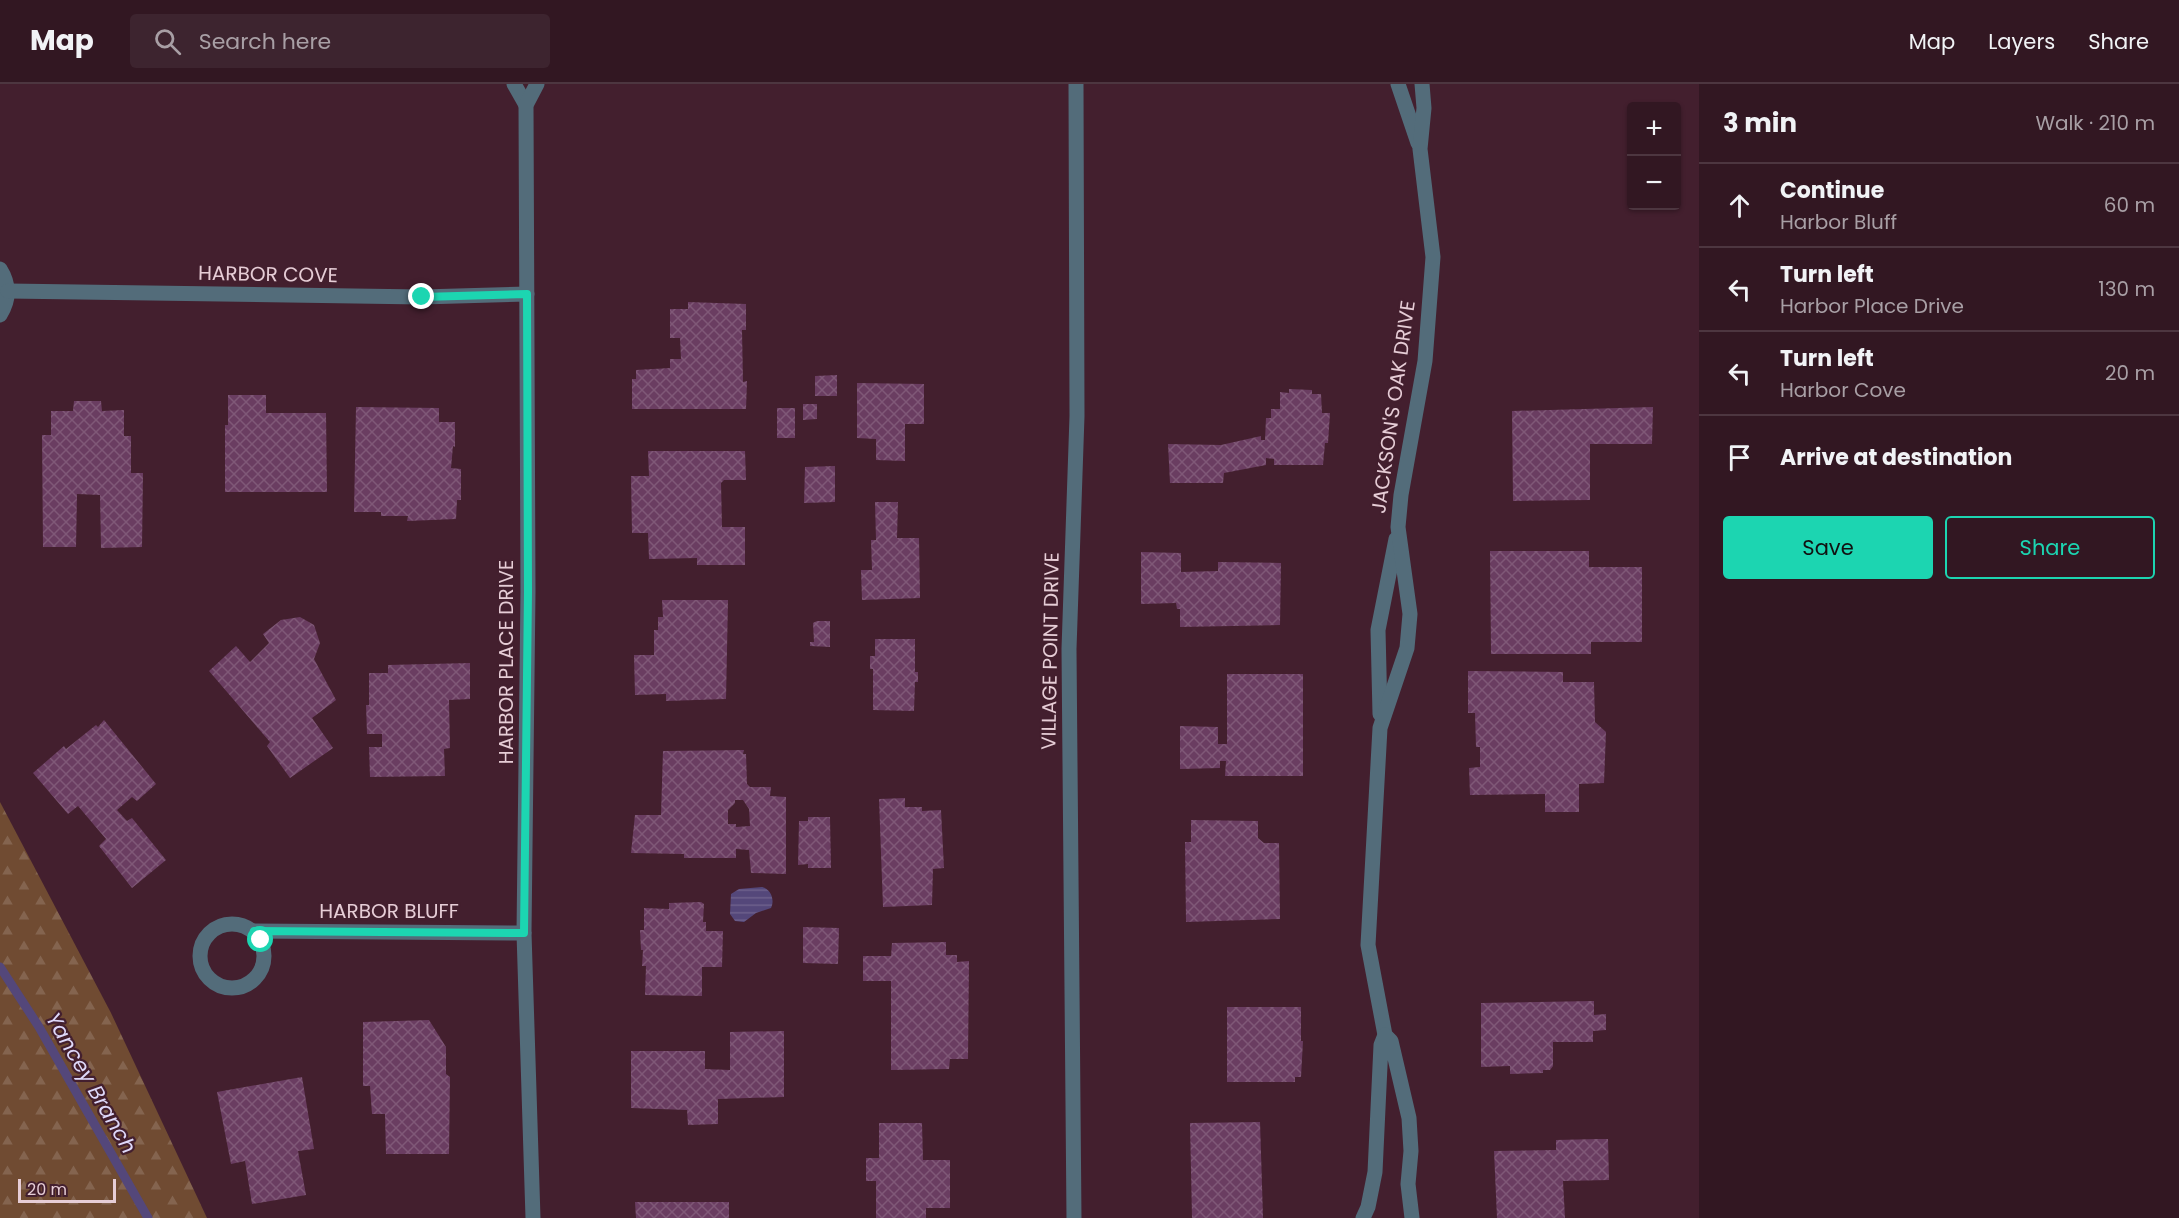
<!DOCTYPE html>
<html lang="en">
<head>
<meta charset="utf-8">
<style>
  :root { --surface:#321722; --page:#3d242f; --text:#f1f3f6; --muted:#a89fa5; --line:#4d3640; --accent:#1cd5b1 }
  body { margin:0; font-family:Poppins,sans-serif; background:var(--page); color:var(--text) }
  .controls { position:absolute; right:18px; top:18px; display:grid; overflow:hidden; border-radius:6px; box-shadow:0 2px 4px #0004 }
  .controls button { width:54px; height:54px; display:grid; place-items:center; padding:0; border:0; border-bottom:2px solid var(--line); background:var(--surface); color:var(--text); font:30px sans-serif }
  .scale { position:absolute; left:18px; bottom:15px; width:98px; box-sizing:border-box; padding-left:6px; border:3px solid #e6cdd6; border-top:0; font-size:16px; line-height:21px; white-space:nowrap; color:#e6cdd6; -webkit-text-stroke:4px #431f2e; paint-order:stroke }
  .stop { position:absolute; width:18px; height:18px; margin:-14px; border:4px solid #1cd5b1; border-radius:50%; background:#fff }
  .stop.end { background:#1cd5b1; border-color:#fff; box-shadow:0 2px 6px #0008 }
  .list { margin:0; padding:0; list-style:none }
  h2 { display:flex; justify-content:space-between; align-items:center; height:78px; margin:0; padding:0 24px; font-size:26px }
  h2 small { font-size:20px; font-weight:400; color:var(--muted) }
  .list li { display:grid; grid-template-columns:39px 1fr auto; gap:18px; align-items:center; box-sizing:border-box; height:84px; padding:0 24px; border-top:2px solid var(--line) }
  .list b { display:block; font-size:22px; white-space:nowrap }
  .list p { margin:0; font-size:20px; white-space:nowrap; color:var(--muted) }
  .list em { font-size:20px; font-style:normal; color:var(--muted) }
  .actions { display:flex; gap:12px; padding:18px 24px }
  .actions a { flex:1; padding:14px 0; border:2px solid var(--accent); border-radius:6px; text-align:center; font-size:21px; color:var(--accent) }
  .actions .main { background:var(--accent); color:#111 }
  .icon { flex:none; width:33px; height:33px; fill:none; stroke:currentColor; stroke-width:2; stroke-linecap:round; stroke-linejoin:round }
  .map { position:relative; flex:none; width:1699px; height:1134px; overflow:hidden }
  header { display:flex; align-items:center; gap:36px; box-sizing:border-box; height:84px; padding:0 30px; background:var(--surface); border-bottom:2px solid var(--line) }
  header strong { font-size:28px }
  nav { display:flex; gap:33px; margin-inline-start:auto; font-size:21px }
  .search { width:420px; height:54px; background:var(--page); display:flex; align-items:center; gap:15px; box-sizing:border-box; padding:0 21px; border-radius:6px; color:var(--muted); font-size:22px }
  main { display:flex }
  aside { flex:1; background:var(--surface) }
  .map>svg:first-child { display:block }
  .forest { fill:url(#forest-firs) }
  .water { fill:url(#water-rules) }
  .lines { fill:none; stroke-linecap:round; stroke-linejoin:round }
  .stream { stroke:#54477a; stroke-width:9 }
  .building { fill:url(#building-cross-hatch); fill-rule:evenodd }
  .minor { stroke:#536c7a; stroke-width:15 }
  .route { stroke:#1cd5b1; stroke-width:8 }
  .labels { text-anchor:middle; stroke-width:4.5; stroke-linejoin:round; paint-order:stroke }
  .street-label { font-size:20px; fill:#e6cdd6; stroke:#431f2e }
  .water-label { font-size:21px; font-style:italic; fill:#ded8f9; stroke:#431f2e }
</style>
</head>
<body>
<header>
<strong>Map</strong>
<div class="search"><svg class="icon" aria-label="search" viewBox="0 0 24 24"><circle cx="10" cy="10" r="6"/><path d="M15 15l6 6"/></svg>Search here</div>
<nav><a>Map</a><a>Layers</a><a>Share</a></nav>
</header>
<main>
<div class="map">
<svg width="1699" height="1134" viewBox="0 0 1699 1134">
  <defs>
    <pattern id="forest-firs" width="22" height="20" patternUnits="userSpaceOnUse" patternTransform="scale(1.5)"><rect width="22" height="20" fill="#704b32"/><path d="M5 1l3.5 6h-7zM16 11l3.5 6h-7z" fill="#84644f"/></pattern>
    <pattern id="water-rules" width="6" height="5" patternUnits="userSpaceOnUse" patternTransform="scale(1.5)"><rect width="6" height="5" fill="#54477a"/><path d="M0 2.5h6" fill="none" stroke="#6d608c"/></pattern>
    <pattern id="building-cross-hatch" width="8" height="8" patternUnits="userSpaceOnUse" patternTransform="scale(1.5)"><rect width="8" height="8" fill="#6a3d61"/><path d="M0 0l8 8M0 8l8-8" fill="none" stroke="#7f5877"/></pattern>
  </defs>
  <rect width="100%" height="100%" fill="#431f2e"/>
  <!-- forest -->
  <path class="forest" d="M0,718L111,929L207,1134H0Z"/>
  <!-- water -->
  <path class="water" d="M762,803C771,805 775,816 771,824L756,829L744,838L735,837L730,830L731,810L739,805Z"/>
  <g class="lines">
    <!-- stream -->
    <path class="stream" d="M0,883L39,943L148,1134"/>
  </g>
  <!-- building -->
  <g class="building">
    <path d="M688,218L746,220V246H742L743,298L747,297L746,325H632V295H636V286L670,284V275H681L680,254H670V225H688Z"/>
    <path d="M837,291V312H815V292Z"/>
    <path d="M857,299L924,300V340H905V377L876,376V355L857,354Z"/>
    <path d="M1289,305L1312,306V310H1321L1322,329H1330L1328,359H1325L1323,381H1274V375L1266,374V381L1224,389L1223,399H1170L1168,360L1221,361L1261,352V356H1265L1266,334H1271V325H1280V308L1289,309Z"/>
    <path d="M228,311H266V329H326L327,408H225V341H228Z"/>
    <path d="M74,317H101L102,327L124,326V352H131V389H143L142,463L101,464L100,411L77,410L76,463H43L42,351H51V327H73Z"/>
    <path d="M803,320H817V335L803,336Z"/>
    <path d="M356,323L439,324V338H455V363L453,362L451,384L461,385V416H457L456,435L407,437L408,432H381V428H354Z"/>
    <path d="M1653,323L1652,360H1590V416L1513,417L1512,327Z"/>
    <rect x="777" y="324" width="18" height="30"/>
    <path d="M648,367H745L746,396H724L721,399L722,443H745V481H697V474L649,475L648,449H632L631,392H649Z"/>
    <path d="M835,382V418L804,419L805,383Z"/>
    <path d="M875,418H898L897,454H919L920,514L862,516L861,486H872L871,456H876Z"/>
    <path d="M1490,467H1589V483H1642V558H1591V570H1491Z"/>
    <path d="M1141,468L1181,469V488L1218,487V478L1281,479L1280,541L1180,543V525H1177L1176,519L1141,520Z"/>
    <path d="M662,516H728L726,615L666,617V610L635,611L634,571H654V546H658V533H663Z"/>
    <path d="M300,533L314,541L320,559L314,575L336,616L312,634L333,664L290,694L267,662L270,658L209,587L236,562L250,578L269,559L263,550L281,536Z"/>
    <path d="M817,537H830V563L810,562V558H814L813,539Z"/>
    <path d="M875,555H915V588H918V598H915L914,627L873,626V585H870V572H875Z"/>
    <path d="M470,579V615L449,616L450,664L444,665L445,692L370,693L369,663H382V650H367L366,621H369V589H388V581Z"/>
    <path d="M1468,587L1563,588V598H1594L1595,638L1606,648L1604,699L1579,700V728H1545V710L1470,711L1469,684L1480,683V663H1476L1475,629H1468Z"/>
    <path d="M1227,590H1303V692H1225L1226,677H1220V684L1180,685V642L1218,643V660H1227Z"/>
    <path d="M104,636L156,700L137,717L132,713L117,726L127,737L132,734L166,776L132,804L99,762L106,755L78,722L68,730L33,689L64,662L66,665L96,641L98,643Z"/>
    <path d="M744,666L743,670H746L747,700L750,703H771L770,712L786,713V790L751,789L749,766L736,765V774H684V770L631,769L635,731H661L663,667ZM735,716H743L749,725L750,742L736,743V740H728V726L735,719Z"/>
    <path d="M905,714V723H922V727L941,726L944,784L933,785L932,821L883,823L879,715Z"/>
    <path d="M808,733H830L831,784H808V780L798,781L799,737H808Z"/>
    <path d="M1191,736L1258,737V754L1264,759H1279L1280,835L1186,838L1185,758H1191Z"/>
    <path d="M701,818L704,820L703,838H706V847H723L722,883H702V912L645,911L646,882H642L643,866H641L640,846H644V824L669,825V819Z"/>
    <path d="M803,843L839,844L838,880L803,879Z"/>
    <path d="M946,858V871H957V878L969,877L968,975H950L949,985L891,986V897H863V872H891L892,859Z"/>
    <path d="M1594,917V931L1606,930V946L1593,947V958H1553V982L1550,986H1543V989L1510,990V982L1481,983V919Z"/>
    <path d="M1227,923H1301V957H1303L1301,993H1295V998H1227Z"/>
    <path d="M429,936L446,963V990L450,993L449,1070H386L385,1030H372L370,1002H363V938Z"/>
    <path d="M784,947V1013L718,1015V1040L688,1041L687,1026L631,1024V967H705V985L730,986V948Z"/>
    <path d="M302,993L314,1065L298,1067L306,1111L252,1120L245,1077L231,1080L217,1008Z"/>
    <path d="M1260,1038L1263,1134H1192L1190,1039Z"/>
    <path d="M879,1039H922L923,1076H950V1124H926V1134H876V1097H866V1074H879Z"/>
    <path d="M1598,1055H1608L1609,1096L1563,1097L1565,1134H1497L1494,1067L1556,1066V1056Z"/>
    <path d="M635,1118H729V1134H636Z"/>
  </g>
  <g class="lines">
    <!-- minor -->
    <g class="minor">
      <path d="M514,0L526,21"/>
      <path d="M1398,0L1418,59"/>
      <path d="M0,185C10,201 10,215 0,231"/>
      <path d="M8,207L422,213L527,210"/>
      <path d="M1380,630L1378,546L1396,455"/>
      <circle cx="232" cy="872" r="32"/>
      <path d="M254,847L524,849"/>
      <path d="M1385,951L1368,861L1380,644L1407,564L1410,530L1398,443L1401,411L1425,277L1433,173L1420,65L1424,24L1422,0"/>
      <path d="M533,1134L524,849L528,508L526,21L537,0"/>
      <path d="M1074,1134L1069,565L1077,332L1076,0"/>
      <path d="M1363,1134L1368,1123L1375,1088L1381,961L1385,951L1391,957L1409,1034L1411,1067L1408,1100L1412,1134"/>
    </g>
  </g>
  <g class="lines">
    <!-- route -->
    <path class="route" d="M261,856L254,847L524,849L528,508L527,210L422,213"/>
  </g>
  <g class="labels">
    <!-- street labels -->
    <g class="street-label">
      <text transform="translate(268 190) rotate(1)" y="7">HARBOR COVE</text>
      <text transform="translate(1393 323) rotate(-82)" y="7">JACKSON'S OAK DRIVE</text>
      <text transform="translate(1050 567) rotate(-89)" y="7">VILLAGE POINT DRIVE</text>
      <text transform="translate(506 578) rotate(-90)" y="7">HARBOR PLACE DRIVE</text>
      <text x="389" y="834">HARBOR BLUFF</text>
    </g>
    <!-- water labels -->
    <g class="water-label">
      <text transform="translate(91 999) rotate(60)" y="7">Yancey Branch</text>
    </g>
  </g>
</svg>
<div class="controls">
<button>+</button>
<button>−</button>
</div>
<div class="scale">20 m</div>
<div class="stop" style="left:261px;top:856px"></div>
<div class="stop end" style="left:422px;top:213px"></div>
</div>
<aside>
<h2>3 min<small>Walk · 210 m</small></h2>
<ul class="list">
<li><svg class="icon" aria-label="ahead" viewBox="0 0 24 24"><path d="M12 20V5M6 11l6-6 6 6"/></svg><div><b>Continue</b><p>Harbor Bluff</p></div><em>60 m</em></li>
<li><svg class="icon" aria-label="left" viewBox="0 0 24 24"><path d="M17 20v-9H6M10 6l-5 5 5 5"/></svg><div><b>Turn left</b><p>Harbor Place Drive</p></div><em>130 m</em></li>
<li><svg class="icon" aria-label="left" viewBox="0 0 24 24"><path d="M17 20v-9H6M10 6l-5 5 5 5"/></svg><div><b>Turn left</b><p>Harbor Cove</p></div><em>20 m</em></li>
<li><svg class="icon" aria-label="arrive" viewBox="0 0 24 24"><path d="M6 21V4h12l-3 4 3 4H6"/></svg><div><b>Arrive at destination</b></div></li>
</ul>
<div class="actions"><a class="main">Save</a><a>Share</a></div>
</aside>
</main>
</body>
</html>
